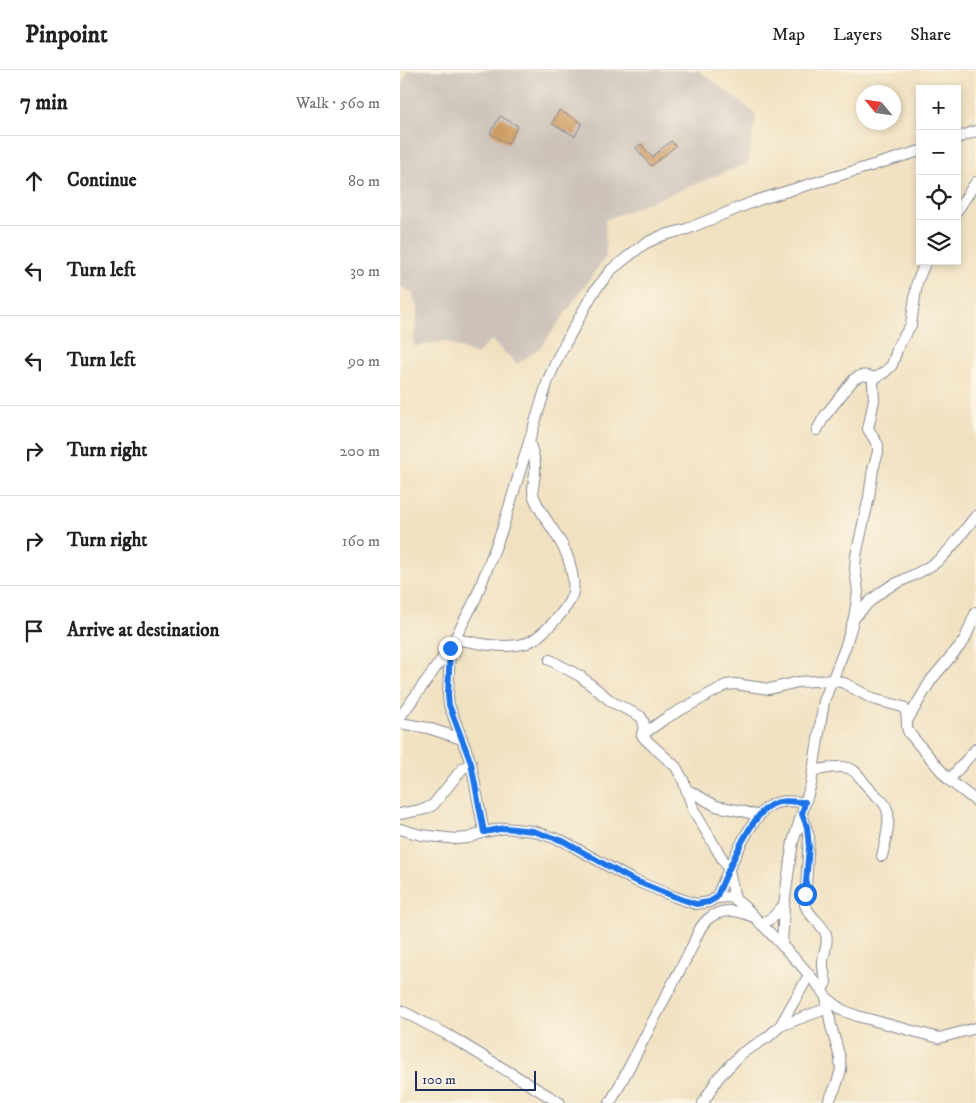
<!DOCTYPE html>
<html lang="en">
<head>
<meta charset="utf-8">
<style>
  :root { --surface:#fff; --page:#f2f2f2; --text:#202124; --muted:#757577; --line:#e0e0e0 }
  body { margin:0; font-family:"IM FELL DW Pica",serif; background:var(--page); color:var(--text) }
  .controls { position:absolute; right:15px; top:15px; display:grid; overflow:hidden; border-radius:0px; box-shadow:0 2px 8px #0003 }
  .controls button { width:45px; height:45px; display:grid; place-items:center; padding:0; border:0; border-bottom:1px solid var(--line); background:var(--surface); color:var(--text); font:25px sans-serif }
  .compass { position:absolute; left:456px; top:15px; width:45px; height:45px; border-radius:50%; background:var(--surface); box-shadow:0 2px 8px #0003; rotate:299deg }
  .scale { position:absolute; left:15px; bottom:12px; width:121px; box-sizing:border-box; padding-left:5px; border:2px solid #1b2f5e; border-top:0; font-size:14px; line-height:18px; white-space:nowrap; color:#1b2f5e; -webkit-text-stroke:4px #fcf5e5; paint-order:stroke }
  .stop { position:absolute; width:15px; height:15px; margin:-11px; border:4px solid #1a73e8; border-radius:50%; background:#fff }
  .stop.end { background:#1a73e8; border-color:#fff; box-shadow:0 1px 5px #0008 }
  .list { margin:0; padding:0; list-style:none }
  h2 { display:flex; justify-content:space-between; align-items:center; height:65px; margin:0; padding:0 20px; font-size:21px }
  h2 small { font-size:16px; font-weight:400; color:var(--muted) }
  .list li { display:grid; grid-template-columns:32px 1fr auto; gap:15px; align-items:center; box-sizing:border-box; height:90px; padding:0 20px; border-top:1px solid var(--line) }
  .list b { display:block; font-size:19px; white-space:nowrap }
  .list em { font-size:16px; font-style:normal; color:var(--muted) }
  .icon { flex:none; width:28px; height:28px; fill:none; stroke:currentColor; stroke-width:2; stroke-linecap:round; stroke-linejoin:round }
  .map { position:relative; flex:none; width:576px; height:1033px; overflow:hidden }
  header { display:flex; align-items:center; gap:30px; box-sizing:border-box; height:70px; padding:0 25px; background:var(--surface); border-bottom:1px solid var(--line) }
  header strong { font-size:24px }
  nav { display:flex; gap:28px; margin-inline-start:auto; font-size:18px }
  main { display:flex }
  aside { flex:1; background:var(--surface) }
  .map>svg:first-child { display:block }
  .industrial { fill:#ccc2b9 }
  .building { fill:#ce9c64 }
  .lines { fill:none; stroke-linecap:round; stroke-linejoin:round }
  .minor-casing { stroke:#868890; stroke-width:12 }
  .minor { stroke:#fff; stroke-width:10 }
  .route { stroke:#1a73e8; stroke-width:6 }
</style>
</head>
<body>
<header>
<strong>Pinpoint</strong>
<nav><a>Map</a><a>Layers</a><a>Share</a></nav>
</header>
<main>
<aside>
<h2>7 min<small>Walk · 560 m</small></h2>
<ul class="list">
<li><svg class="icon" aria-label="ahead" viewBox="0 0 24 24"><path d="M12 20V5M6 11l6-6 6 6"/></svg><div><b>Continue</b></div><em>80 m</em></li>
<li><svg class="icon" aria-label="left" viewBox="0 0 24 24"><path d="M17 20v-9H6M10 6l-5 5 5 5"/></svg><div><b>Turn left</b></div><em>30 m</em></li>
<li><svg class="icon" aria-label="left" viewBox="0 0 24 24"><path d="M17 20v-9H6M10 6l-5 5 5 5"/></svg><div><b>Turn left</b></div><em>90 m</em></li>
<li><svg class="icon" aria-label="right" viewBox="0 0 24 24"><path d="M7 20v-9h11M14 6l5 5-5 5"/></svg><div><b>Turn right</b></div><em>200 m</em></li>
<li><svg class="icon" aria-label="right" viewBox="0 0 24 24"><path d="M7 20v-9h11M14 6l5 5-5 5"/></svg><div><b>Turn right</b></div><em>160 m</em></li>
<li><svg class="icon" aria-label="arrive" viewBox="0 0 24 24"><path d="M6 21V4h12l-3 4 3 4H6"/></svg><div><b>Arrive at destination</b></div></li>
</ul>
</aside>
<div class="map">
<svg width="576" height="1033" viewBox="0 0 576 1033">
  <rect width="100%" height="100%" fill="#fcf5e5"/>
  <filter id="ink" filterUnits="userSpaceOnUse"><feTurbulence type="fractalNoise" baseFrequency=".02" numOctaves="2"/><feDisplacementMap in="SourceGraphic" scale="10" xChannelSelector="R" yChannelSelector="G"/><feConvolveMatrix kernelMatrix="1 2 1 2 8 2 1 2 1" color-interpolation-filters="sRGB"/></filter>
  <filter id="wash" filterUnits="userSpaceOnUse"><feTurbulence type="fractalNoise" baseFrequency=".0096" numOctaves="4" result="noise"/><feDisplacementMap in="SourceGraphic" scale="20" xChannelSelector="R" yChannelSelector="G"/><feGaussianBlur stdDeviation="1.12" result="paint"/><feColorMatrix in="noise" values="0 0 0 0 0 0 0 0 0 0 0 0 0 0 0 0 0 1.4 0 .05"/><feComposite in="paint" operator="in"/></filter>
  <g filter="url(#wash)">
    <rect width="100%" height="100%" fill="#f0e1c1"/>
    <!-- industrial -->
    <path class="industrial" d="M8,0H298L356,44L348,93L205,150L206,186L141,277L117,294L91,270L76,285L45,271L13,277L18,241L12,222L0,217V22Z"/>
    <g id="blocks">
      <!-- building -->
      <g class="building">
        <path d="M159,40L182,53L175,66L152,54Z"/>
        <path d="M100,46L118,56L108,74L90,63Z"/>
        <path d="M271,71L276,76L251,96L236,78L241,74L252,87Z"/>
      </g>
    </g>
  </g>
  <g filter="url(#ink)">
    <use href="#blocks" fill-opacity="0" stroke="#868890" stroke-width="1"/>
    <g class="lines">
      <!-- minor casing -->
      <g class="minor-casing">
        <g id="minor">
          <path d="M557,68L576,61"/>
          <path d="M557,141L576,112"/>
          <path d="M417,360L424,347L454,309C462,304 466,305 475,308"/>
          <path d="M454,548C465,536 475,525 489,517C506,508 524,502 539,490C554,477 564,460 576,446"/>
          <path d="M55,569C76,573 102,579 123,574C139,571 171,537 173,521C175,511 171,499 169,491C162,467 143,450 134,427C131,419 135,410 135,401C136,391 133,382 129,372"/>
          <path d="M50,579L48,625L49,635L71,693L84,762"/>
          <path d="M150,590L180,606L212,632L240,646C246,653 244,657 242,665L245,669L276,697L283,710L294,741L329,800L335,829"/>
          <path d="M0,647L50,578L75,530L102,460L148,310L159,285L193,223L211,200L244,174L261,166L287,159L358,130L520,81"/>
          <path d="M507,651L531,610L564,571L576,542"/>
          <path d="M0,653L28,658L62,669"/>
          <path d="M242,665L266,648L326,615L335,614L369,619L398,612L432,610L444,613L473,629L503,637C510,644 504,654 509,663L549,710L576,731"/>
          <path d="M413,701C424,699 437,695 448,698C457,700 461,710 467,716C474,725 486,731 488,743C490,756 485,773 482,786"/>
          <path d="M549,710L576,679"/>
          <path d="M286,719L316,736L342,741L359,746"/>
          <path d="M0,744L25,739L33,735L62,699L71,693"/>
          <path d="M402,744L409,767L405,835C409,847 422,853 426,864C429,874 423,883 423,892C422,899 425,905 426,912L422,920"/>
          <path d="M0,759L21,765L56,769L68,768L84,762L105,758L133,761L163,771L231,809L275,827L296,834L309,832L316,828L329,827L335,829L347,839L399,893L417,914L426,927L442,940L457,946L539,968L576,958"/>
          <path d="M316,828C327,804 349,747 371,735C381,729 394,732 405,732"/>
          <path d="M361,854L372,848L384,835"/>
          <path d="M382,876L384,835L390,791L393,772L411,714L424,631L445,578L454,548L458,522L455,499L456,486L469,427L473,399L478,382V375L468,359L474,330L473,312L475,308L485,302L492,295L499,274L511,255L517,212L526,191"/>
          <path d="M426,927L431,956L440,988L441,1000L436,1016L428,1033"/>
          <path d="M0,940L48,965L160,1033"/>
          <path d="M380,956L428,938"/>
          <path d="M210,1033C237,984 261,934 288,885C295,873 297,858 308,849C321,838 337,840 351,846"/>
          <path d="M303,1033L318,1008L342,983L368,967L380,956L409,905"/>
        </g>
      </g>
      <!-- minor -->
      <use href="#minor" class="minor"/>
    </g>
  </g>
  <g class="lines" filter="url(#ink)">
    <!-- route -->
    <path class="route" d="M50,578L48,625L49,635L71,693L84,762L105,758L133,761L163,771L231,809L275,827L296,834L309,832L316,828C327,804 349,747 371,735C381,729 394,732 405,732L402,744L407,757L409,777L405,824"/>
  </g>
</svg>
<div class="controls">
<button>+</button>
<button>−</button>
<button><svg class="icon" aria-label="locate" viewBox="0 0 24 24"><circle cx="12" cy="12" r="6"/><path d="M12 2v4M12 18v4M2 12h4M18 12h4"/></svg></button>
<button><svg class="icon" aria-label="layers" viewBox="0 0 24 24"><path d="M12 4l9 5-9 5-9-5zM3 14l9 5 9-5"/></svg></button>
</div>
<svg class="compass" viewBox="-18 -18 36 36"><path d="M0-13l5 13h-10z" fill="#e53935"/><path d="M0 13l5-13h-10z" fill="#757577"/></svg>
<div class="scale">100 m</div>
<div class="stop" style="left:405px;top:824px"></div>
<div class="stop end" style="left:50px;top:578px"></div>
</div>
</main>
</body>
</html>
